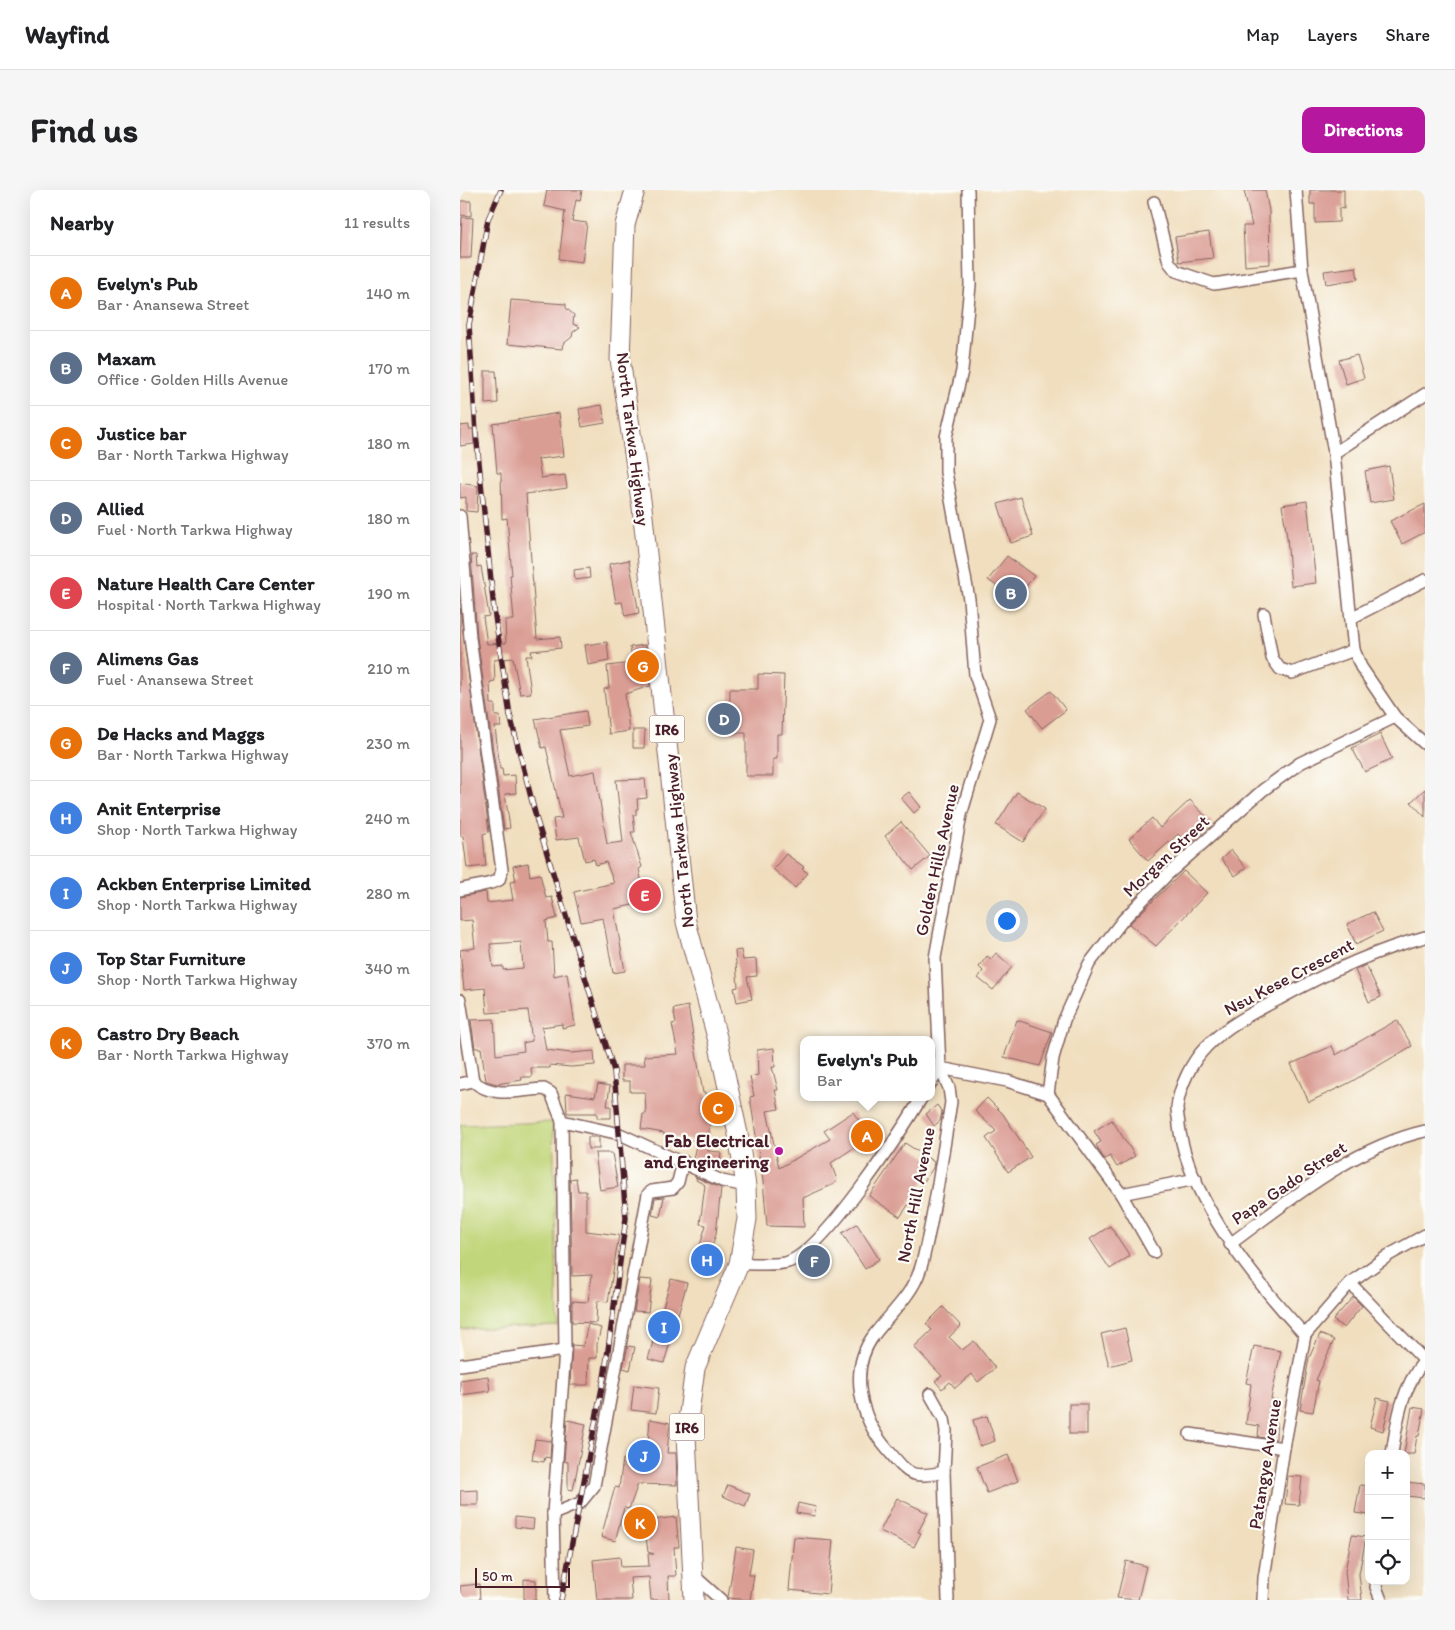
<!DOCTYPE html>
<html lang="en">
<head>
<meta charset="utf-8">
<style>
  :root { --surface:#fff; --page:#f6f6f6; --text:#202124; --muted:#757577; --line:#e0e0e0; --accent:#b5179e }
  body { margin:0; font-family:Itim,sans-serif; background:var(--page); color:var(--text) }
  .controls { position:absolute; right:15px; bottom:15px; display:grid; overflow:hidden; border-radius:10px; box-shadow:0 5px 20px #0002 }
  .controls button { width:45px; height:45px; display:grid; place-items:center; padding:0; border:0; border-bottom:1px solid var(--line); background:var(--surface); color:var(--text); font:25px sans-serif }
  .scale { position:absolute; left:15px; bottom:12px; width:95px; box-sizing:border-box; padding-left:5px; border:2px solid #4a1f2b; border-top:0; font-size:14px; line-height:18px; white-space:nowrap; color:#4a1f2b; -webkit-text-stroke:4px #fdfcf7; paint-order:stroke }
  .you { position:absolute; left:546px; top:730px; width:18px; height:18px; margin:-12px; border:4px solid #fff; border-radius:50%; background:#1a73e8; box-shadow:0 0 0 8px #1a73e833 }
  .badge { display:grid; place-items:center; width:32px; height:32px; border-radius:50%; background:var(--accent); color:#fff; font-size:16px; font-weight:700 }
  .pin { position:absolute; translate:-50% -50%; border:2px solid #fff; box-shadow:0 1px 5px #0006 }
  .popup { position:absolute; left:340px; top:846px; width:135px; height:65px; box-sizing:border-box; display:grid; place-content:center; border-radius:10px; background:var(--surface); filter:drop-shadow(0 1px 4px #0005); font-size:16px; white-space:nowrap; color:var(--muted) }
  .popup b { font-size:19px; color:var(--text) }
  .popup::after { content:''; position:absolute; left:50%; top:100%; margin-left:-10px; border:10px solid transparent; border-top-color:var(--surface) }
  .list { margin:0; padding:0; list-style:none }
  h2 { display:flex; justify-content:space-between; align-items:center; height:65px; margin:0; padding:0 20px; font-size:21px }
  h2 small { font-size:16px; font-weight:400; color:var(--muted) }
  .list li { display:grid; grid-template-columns:32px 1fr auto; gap:15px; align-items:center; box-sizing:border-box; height:75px; padding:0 20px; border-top:1px solid var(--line) }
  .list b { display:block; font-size:19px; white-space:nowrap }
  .list p { margin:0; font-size:16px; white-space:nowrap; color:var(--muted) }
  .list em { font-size:16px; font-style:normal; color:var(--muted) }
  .icon { flex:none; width:28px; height:28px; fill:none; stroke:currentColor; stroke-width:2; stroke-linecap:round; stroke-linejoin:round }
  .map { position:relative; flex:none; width:965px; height:1410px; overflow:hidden; border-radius:10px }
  header { display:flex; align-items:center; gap:30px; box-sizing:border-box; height:70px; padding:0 25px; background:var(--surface); border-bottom:1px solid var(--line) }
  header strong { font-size:24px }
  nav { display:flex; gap:28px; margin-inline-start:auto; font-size:18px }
  .intro { display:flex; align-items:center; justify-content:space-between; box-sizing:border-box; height:120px; padding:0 30px }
  h1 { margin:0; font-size:35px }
  .button { padding:12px 22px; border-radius:10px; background:var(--accent); color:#fff; font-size:18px; font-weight:700 }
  main { display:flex; gap:30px; padding:0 30px }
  aside { flex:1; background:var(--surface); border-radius:10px; box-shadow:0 5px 20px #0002 }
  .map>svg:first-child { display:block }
  .grass { fill:#c1d67a; stroke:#867a52 }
  .building { fill:#da9d94; fill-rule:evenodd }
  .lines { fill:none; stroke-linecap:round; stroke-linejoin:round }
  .street-casing { stroke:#84625e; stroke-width:14 }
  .primary-casing { stroke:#84625e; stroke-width:21 }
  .street { stroke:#fff; stroke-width:11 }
  .primary { stroke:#fff; stroke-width:19 }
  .rail-casing { stroke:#4a1f2b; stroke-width:5.5 }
  .rail { stroke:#fdfcf7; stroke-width:4; stroke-dasharray:11; stroke-linecap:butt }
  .poi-dot { fill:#b5179e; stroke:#fdfcf7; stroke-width:2 }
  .labels { text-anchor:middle; stroke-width:4.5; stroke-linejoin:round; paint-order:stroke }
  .shield { fill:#fdfcf7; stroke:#806168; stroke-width:1 }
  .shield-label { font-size:16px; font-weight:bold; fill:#4a1f2b }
  .street-label { font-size:18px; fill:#4a1f2b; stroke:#fdfcf7 }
  .poi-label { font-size:18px; font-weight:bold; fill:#4a1f2b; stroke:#fdfcf7; text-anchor:end }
</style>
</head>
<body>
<header>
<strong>Wayfind</strong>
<nav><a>Map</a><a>Layers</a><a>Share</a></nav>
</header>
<div class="intro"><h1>Find us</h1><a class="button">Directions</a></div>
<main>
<aside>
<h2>Nearby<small>11 results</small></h2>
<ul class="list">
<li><span class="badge" style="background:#e8710a">A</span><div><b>Evelyn's Pub</b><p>Bar · Anansewa Street</p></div><em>140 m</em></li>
<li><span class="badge" style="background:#5c6f8a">B</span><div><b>Maxam</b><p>Office · Golden Hills Avenue</p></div><em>170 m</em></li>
<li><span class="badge" style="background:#e8710a">C</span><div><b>Justice bar</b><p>Bar · North Tarkwa Highway</p></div><em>180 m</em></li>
<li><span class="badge" style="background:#5c6f8a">D</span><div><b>Allied</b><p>Fuel · North Tarkwa Highway</p></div><em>180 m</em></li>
<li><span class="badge" style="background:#e0444e">E</span><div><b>Nature Health Care Center</b><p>Hospital · North Tarkwa Highway</p></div><em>190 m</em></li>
<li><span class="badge" style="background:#5c6f8a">F</span><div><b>Alimens Gas</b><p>Fuel · Anansewa Street</p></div><em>210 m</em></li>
<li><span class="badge" style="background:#e8710a">G</span><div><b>De Hacks and Maggs</b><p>Bar · North Tarkwa Highway</p></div><em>230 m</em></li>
<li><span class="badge" style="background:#3f7fe0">H</span><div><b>Anit Enterprise</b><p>Shop · North Tarkwa Highway</p></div><em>240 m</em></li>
<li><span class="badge" style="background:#3f7fe0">I</span><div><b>Ackben Enterprise Limited</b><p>Shop · North Tarkwa Highway</p></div><em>280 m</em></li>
<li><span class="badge" style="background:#3f7fe0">J</span><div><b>Top Star Furniture</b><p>Shop · North Tarkwa Highway</p></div><em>340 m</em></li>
<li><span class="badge" style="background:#e8710a">K</span><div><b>Castro Dry Beach</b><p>Bar · North Tarkwa Highway</p></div><em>370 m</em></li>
</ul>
</aside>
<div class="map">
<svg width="965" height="1410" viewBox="0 0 965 1410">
  <rect width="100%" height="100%" fill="#fdfcf7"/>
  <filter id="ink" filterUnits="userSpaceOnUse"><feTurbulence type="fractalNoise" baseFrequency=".02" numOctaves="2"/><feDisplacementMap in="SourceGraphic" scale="10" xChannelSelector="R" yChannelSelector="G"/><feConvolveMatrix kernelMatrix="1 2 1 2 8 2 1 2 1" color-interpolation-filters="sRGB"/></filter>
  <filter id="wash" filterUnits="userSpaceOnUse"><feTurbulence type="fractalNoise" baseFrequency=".0096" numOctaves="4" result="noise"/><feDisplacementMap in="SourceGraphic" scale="20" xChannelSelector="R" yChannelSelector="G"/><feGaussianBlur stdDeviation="1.12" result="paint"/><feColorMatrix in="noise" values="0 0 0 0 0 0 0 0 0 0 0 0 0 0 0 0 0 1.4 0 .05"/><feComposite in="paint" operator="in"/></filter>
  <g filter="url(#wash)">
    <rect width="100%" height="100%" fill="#f0debe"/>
    <!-- grass -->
    <path class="grass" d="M93,932L98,1136L0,1139V935Z"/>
    <g id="blocks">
      <!-- building -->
      <g class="building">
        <path d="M87,0H122L120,11L116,10L112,31L127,33L122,72L99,69L105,21L84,16Z"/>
        <path d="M784,0H805L809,21L810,74L785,76L783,36H792Z"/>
        <path d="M850,0H884V19L879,18V32L855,33V14H850Z"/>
        <path d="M0,11H11V26L0,25Z"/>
        <path d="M2,27L13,28L11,68H0Z"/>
        <path d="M749,42L753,68L719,72L715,47Z"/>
        <path d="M896,77L898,89L866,94L864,81Z"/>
        <path d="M51,110L106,114V118L114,125L113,134L120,137L113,142L112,147L103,154L102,159L47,154Z"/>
        <path d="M897,165L904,188L886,194L879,170Z"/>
        <path d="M25,181H36L38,213L25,214Z"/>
        <path d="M142,215L145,233L122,237L119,219Z"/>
        <path d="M99,223L104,266L78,269L81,288L105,285L107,298L66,304L77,449L100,447L101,458L71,461L72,466H66L71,503L60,504L53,468L34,470L35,491L30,492L31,514H35V526H40L41,537H35L40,579H42L43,586L55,585L56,603L45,604L50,638L44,639L17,447L11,365H16L17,377L21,376L29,426L23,427L27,454L46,453L45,430H54L50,385H52L47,328L42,329L41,283H37L33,234Z"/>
        <path d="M9,235V239H13L14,254L0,256V236Z"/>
        <path d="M929,276L934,309L910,313L905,281Z"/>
        <path d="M0,293L18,296L17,322L6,321V307L0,308Z"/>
        <path d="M561,307L573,346L551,353L538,314Z"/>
        <path d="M847,311L856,393L831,396L827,347L822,315Z"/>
        <path d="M965,314V342L942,354L930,331Z"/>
        <path d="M547,366L574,386L564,399L552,390L544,401L528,390Z"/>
        <path d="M169,370L179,423L165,426L162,412L156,413L149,374Z"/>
        <path d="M129,378L130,388L115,390L114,380Z"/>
        <path d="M0,418L29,642L23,644L26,676L7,678L3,646H0Z"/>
        <path d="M147,452L149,471L128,475L125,455Z"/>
        <path d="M185,455L190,496L165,504L169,541L149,544L144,499L149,498L147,476L173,473L170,457Z"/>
        <path d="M298,484L324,485L322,544H317V569H313V586H286V543H269L270,499H298Z"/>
        <path d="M591,501L606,520L582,538L567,519Z"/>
        <path d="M126,521L128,536L100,540L110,586L135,581L147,654L163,652L156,590L185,589L187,608L177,609L178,619H176V625H173L175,642H171L182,677L179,679L186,712L154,719L165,781L153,783L143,728L121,732L114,702L154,693L146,672L136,675L134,669L125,671L119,647L96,650L93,629L102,628L86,557L82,558L75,529Z"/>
        <path d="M173,540H185L184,558H173Z"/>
        <path d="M920,544L932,569L905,582L892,558Z"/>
        <path d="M965,599V627L951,612Z"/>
        <path d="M449,602L461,617L454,623L441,608Z"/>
        <path d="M557,602L585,619L563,652L536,635Z"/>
        <path d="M730,610L752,633L729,655L718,644L688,671L669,649L692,628L700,638Z"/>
        <path d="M441,632L470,666L453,680L425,646Z"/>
        <path d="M771,660L786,678L775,686L761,669Z"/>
        <path d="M326,664L344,677L342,679L348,683L335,698L313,679Z"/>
        <path d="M68,673L70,686L80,684L86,708L92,707L97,728L86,731L88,752H92L94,786L107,783L115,835L102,838V834L82,837L86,860L111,863L134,861L135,875L111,877L90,875V878H71L72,887H61L62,890L37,894L26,891L21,858H15L11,830L34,829L36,865L64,861L63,853L72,851L68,820L27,823L25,798L4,800L0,760L15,758L12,730L0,731V707L26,702L27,713L53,710L50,692L56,691L53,676ZM61,752L63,778L43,780V776L33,777L30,754Z"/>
        <path d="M724,681L747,703L696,756L669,734Z"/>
        <path d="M913,722L923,741L896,754L887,734Z"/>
        <path d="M281,760L283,770L296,769L297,786L287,787L292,809L277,812L274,798L278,797L275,761Z"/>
        <path d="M536,763L552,777L533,800L518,788L523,781L519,777L527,766L531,769Z"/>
        <path d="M906,775L921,807L909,812L895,780Z"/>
        <path d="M228,816L243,903H246L247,923H250L248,961L261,962L259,981L233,969L237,951L204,946V943L181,939L183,924H186L185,902H170V891H162V875H185L184,866L218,864L212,834L216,833L213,819Z"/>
        <path d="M557,830L592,842L580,876L544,867Z"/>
        <path d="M937,830L952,856L889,893L849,912L831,874L872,856L876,865Z"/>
        <path d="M314,858L315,877H312L318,900H315L319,919L307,921L319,978L370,949L364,941L393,922L410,947L371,973L377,990L374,994L343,1008L344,1037L307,1036L303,991L290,907L294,906L290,887L298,885L297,860Z"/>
        <path d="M138,894L150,896L147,916H151V928H137V923H107L106,903L135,907Z"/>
        <path d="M527,908L543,924L571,967L548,982L526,948L536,941L515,921Z"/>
        <path d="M477,915L482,922L480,931L474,936L466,924Z"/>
        <path d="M652,930L675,966L657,977L650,966L645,969L643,967L636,955L641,952L634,941Z"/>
        <rect x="128" y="947" width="11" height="12"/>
        <path d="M445,953L474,972L473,978L440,1027L409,1006Z"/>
        <path d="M135,963H152L158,997L140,1000Z"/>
        <path d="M235,987L261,998L256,1044L245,1079L234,1076L246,1035L240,1034L245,995L236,990L237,988Z"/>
        <path d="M116,988L118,1001H126V1041L159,1045L148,1112L137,1111L136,1133L112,1132V1111L128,1112L132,1085L112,1086L110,989Z"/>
        <path d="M204,1007L200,1027L192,1025L195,1008Z"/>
        <path d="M397,1034L419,1069L405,1079L382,1043Z"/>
        <path d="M650,1036L670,1066L650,1079L630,1049Z"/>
        <path d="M180,1089L192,1090L188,1122L174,1121Z"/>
        <path d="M211,1089L227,1093L204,1173L188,1169Z"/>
        <path d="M893,1107L902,1116L884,1138L873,1130Z"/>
        <path d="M483,1117L501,1136L489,1147L502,1160L514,1151L535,1178L518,1192L512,1184L495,1198L490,1192L482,1199L475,1191L482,1186L454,1157L472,1140L466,1134Z"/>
        <path d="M128,1134L141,1138L137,1154V1168H129L128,1195H110L112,1155L123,1156Z"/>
        <path d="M665,1138L672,1170L649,1176L641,1144Z"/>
        <path d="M860,1144L874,1150L856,1190L859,1191L853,1222L840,1220L849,1168Z"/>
        <path d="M168,1156L175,1157L170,1180L163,1178Z"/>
        <path d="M794,1156L821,1161L811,1209L817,1210L816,1249L798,1247L799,1236L786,1234L791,1194L786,1193Z"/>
        <path d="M28,1186L30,1201L0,1205V1190Z"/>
        <path d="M174,1195L199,1198L196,1223L171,1220Z"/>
        <path d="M917,1208L930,1211L923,1241L910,1237Z"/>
        <rect x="609" y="1214" width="18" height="30"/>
        <path d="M952,1217L964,1219L959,1246H957L954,1264H944Z"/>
        <path d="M527,1226L535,1251L520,1256L513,1230Z"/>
        <path d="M190,1229L210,1233L207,1263H216L217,1295L178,1294L169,1319L164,1318L155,1351L141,1347L155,1297L159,1298L163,1269L173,1271L175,1262L187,1264Z"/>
        <path d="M107,1230L126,1234L113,1300L108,1299V1272L104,1271Z"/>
        <path d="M75,1249L91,1251L90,1268L85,1267L84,1272L72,1270Z"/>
        <path d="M548,1265L558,1291L527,1303L517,1277Z"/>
        <path d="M828,1286L842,1287L839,1315L825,1314Z"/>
        <path d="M946,1292L965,1294V1308L946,1306Z"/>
        <path d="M268,1295L290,1304L285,1316L263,1306Z"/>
        <path d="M900,1295L909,1296V1325L895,1323Z"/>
        <path d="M18,1300V1315H0V1301Z"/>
        <path d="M437,1308L468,1323L458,1342L461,1343L454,1357L420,1341Z"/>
        <path d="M338,1313L356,1317L354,1326L336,1323Z"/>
        <path d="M55,1327L74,1329L73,1339L55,1337Z"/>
        <path d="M216,1327L219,1357H214L216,1386H208L209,1410H191L189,1387L170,1388L172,1410H137L133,1370L160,1367L161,1377L189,1376L188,1364H194L188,1362L184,1331Z"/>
        <path d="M892,1345L906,1347L899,1384L902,1410H888L885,1381Z"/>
        <path d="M334,1347L373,1350L368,1404L329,1400Z"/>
        <path d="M276,1357L293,1360L289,1385H294L290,1410L268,1408Z"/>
        <path d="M666,1371L686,1376L678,1410L657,1408Z"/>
        <path d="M64,1389L76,1390V1410H64Z"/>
        <path d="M19,1394L20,1410H0V1396Z"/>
      </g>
    </g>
  </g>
  <g filter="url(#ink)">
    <use href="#blocks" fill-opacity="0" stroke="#84625e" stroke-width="1"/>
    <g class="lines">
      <!-- street casing -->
      <g class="street-casing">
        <g id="street">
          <path d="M836,0L842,80L874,263L894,460L901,477L935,527L965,554"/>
          <path d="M694,12L709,72L716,81L754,94L842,80"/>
          <path d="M874,263L965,204"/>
          <path d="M0,326L10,448L42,680L39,690C26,696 13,696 0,700"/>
          <path d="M804,424L812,468L820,479L832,483L894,460"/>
          <path d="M891,428L965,390"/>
          <path d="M0,810L13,891L0,894"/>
          <path d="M480,878L547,891L588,904L661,1004L736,989"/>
          <path d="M13,891C34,909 58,900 84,899L91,903L102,931L160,944L262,991L286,996"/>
          <path d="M471,893L480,878"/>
          <path d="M588,904L593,868L604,830L629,774L663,730L708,684L803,600L840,573L935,527"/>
          <path d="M661,1004L694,1062"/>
          <path d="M770,1054C830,1010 891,958 965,941"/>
          <path d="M279,1074C291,1073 318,1076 328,1072C365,1059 440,943 462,907"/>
          <path d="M890,1093L964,1170"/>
          <path d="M845,1145C796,1092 729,1010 719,936C719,931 717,923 717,918C719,897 732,871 746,857C766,836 794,822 819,809C866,783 913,761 965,747"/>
          <path d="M845,1145L890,1093L929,1065L965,1045"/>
          <path d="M0,1175L105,1160"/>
          <path d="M470,1204L484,1229L486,1241L484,1282L488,1410"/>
          <path d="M730,1244L824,1258"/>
          <path d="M932,1264C937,1229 942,1197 965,1170"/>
          <path d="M484,1282C450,1289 449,1285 427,1259C400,1228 388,1180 414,1145C430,1124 452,1105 460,1080C464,1068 466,1055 469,1043C478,999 484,956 491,912L489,898L480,878L475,768L501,625L530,529L515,485L509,409L486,282V247L502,181L510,95L508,0"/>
          <path d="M93,1324L120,1313L134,1296L188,1004L192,1001L213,998L218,992L223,971"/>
          <path d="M232,1384L261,1410"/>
          <path d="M917,1391L916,1397L921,1410"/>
          <path d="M95,1410L93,1324L105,1160L102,931"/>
          <path d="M803,1410L804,1388L824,1258L845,1145"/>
        </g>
      </g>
      <!-- primary casing -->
      <g class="primary-casing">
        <path id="primary" d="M175,0L165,35L160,169L182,317L226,732L258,851L278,944L286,996L287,1029L279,1074L235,1178L226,1245L234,1410"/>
      </g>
      <!-- street -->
      <use href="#street" class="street"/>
      <!-- primary -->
      <use href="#primary" class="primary"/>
      <!-- rail casing -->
      <g class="rail-casing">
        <path id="rail" d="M41,0L28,29L9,135L16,243L34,420L50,525L77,631L154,881L166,1028L145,1182L101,1410"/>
      </g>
      <!-- rail -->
      <use href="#rail" class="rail"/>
    </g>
  </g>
  <!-- markers -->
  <circle class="poi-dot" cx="319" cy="961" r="5"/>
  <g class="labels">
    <!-- shield labels -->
    <g class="shield">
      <rect x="189.5" y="525.5" width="35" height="27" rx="4"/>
      <rect x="209.5" y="1223.5" width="35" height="27" rx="4"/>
    </g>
    <g class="shield-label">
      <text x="207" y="545">IR6</text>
      <text x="227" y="1243">IR6</text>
    </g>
    <!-- street labels -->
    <g class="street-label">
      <text transform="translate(173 249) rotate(83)" y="6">North Tarkwa Highway</text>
      <text transform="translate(219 651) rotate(-96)" y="6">North Tarkwa Highway</text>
      <text transform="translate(706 666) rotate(-43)" y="6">Morgan Street</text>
      <text transform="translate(477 670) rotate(-78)" y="6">Golden Hills Avenue</text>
      <text transform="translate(829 787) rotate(-28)" y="6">Nsu Kese Crescent</text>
      <text transform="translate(829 993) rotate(-34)" y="6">Papa Gado Street</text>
      <text transform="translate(456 1005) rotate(-79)" y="6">North Hill Avenue</text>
      <text transform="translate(805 1274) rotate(-81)" y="6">Patangye Avenue</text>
    </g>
    <!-- poi labels -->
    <g class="poi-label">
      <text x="309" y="957">Fab Electrical<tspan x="309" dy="21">and Engineering</tspan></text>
    </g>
  </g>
</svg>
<div class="controls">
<button>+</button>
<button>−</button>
<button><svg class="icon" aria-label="locate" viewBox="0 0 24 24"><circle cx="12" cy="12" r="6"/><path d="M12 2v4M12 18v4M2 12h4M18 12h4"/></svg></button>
</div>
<div class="scale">50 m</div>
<div class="you"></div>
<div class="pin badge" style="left:407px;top:946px;background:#e8710a">A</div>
<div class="popup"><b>Evelyn's Pub</b>Bar</div>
<div class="pin badge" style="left:551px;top:403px;background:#5c6f8a">B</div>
<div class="pin badge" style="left:258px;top:918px;background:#e8710a">C</div>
<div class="pin badge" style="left:264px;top:529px;background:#5c6f8a">D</div>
<div class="pin badge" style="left:185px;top:705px;background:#e0444e">E</div>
<div class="pin badge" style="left:354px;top:1071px;background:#5c6f8a">F</div>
<div class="pin badge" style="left:183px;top:476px;background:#e8710a">G</div>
<div class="pin badge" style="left:247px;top:1070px;background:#3f7fe0">H</div>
<div class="pin badge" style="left:204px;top:1137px;background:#3f7fe0">I</div>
<div class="pin badge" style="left:184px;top:1266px;background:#3f7fe0">J</div>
<div class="pin badge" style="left:180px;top:1333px;background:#e8710a">K</div>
</div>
</main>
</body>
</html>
